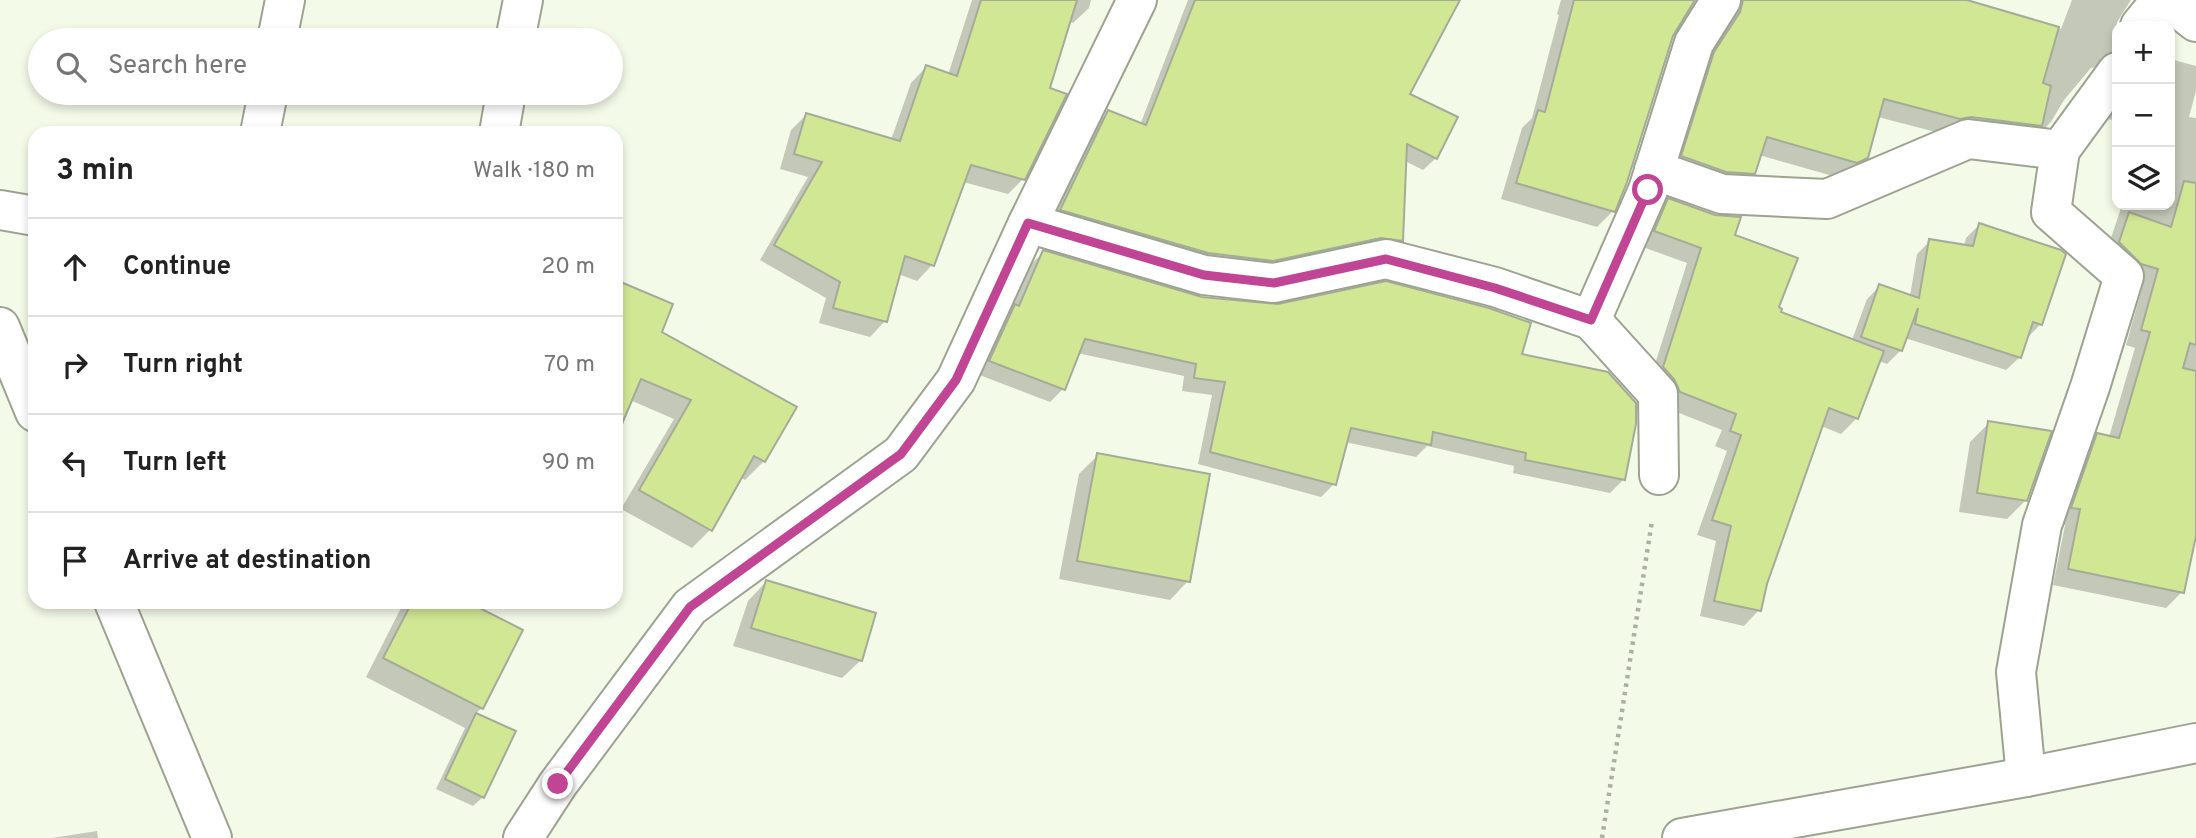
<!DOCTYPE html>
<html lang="en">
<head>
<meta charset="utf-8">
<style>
  :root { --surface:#fff; --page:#f6f6f6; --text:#222; --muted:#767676; --line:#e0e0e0 }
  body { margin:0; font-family:Overpass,sans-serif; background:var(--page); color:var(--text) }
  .controls { position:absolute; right:21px; top:21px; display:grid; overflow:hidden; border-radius:14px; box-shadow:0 4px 10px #0003 }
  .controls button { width:63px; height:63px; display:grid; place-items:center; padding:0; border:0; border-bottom:2px solid var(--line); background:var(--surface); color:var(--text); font:35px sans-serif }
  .stop { position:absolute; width:21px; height:21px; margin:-16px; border:5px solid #c14595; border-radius:50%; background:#fff }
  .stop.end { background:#c14595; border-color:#fff; box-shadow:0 2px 7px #0008 }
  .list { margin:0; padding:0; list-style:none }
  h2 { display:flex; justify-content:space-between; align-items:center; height:91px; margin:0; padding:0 28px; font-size:30px }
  h2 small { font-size:23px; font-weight:400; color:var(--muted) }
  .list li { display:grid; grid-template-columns:46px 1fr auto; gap:21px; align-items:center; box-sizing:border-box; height:98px; padding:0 28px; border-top:2px solid var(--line) }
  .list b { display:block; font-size:26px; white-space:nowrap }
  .list em { font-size:23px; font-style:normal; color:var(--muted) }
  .icon { flex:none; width:38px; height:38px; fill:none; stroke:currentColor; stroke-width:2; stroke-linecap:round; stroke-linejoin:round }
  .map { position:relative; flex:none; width:2196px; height:838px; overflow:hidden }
  .search { position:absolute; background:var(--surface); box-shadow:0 4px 10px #0003; left:28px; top:28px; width:595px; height:77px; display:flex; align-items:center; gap:18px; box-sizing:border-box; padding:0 24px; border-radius:38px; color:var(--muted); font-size:26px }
  .panel { position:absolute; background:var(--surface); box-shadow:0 4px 10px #0003; left:28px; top:126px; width:595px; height:483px; border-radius:21px }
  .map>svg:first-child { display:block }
  .shadow { fill:#0003 }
  .building { fill:#d1e794; stroke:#a5aa99; stroke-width:2 }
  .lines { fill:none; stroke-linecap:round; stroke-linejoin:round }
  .street-casing { stroke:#9da391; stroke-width:42 }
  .secondary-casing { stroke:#9da391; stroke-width:42 }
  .path { stroke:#acb0a2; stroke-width:4.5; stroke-dasharray:3.5 5; stroke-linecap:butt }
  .street { stroke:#fff; stroke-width:38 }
  .secondary { stroke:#fff; stroke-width:38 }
  .route { stroke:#c14595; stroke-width:9 }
</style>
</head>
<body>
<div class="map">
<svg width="2196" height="838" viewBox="0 0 2196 838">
  <rect width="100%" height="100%" fill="#f4fae8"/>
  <!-- shadow -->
  <g class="shadow">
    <path d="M972,0H1091L1089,8L1073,23L1068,21L1023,179L1008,194L963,182L932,265L917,281L898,274L885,321L870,337L819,323L826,298L760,260L808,177L780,169L791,130L806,115L891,140L911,83L926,67L948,75Z"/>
    <path d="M1188,0H1427L1408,95L1436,158L1423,170L1405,161L1401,240L1388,252L1259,273L1049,222L1095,125L1108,112L1140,125Z"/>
    <path d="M1561,0H1693L1672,35L1613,211L1597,227L1501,199L1522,128L1532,118L1559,15L1557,14Z"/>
    <path d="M1775,0H1960L2061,29L2072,0H2131L2117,22V74L2102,66L2091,68L2064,100L2051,122L2035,138L1943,134L1878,117L1866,157L1849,174L1840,178L1759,155L1754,173L1737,189L1666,173L1699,70L1727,18L1743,2Z"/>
    <path d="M2170,59L2196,66V91L2189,117L2196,118V527L2182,592L2166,608L2053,585L2065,525L2056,524L2082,451L2098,435L2109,437L2135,348L2126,345L2143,285L2125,279L2104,259L2122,205H2170Z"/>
    <path d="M2117,105V121L2108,119Z"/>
    <path d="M1669,200L1733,236L1779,313L1852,340L1867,299L1880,286L1910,296L1917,254L1930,241L1964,246L1966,238L1979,225L2041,324L2028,337L2020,357L2006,370L1905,338L1900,351L1887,364L1879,361L1857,418L1841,434L1821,426L1765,584L1759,610L1744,626L1700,616L1716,541L1697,535L1727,451L1715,446L1722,430L1664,407L1649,383L1687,263L1640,246L1653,216Z"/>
    <path d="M1044,252L1201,298L1520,356L1623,480L1610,493L1513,473L1514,466L1427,446L1416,457L1345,442L1334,484L1321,497L1198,464L1212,395L1182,391L1184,376L1077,353L1063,389L1050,402L977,374L1002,320L1011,310L1030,265Z"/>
    <path d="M616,282L764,461L745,480L740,477L710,530L692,548L621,509L674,419L616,394Z"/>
    <path d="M1989,423L2026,500L2007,519L1959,512L1970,442Z"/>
    <path d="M1098,455L1188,581L1170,600L1059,579L1079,474Z"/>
    <path d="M766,582L861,660L842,678L733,646L748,601Z"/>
    <path d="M404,602H464L482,708L475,714L483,797L473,806L436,789L465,728L366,677Z"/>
    <path d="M97,831L98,838H52Z"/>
  </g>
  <!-- building -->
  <g class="building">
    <path d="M981,0H1077L1050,88L1067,94L1025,180L971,165L934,266L905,256L887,322L833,308L840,282L774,245L822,162L794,154L806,113L900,141L926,65L957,76Z"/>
    <path d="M1195,0H1460L1410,94L1458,117L1437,159L1407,144L1403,241L1381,238L1273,261L1208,253L1060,210L1108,110L1146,125Z"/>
    <path d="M1574,0H1695L1673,36L1627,182L1615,212L1516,183L1538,110L1545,112Z"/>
    <path d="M1743,0H1967L2059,27L2043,83L2051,86L2042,126L1971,117L1960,119L1884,99L1868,158L1857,163L1767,137L1755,174L1726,172L1681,156L1714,52L1740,12Z"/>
    <path d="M2184,181L2196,183V345L2190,343L2183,368L2196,371V536L2184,593L2068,569L2080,509L2071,508L2097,433L2119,438L2150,332L2141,330L2158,269L2141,264L2119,242L2129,212L2171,227Z"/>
    <path d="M1668,198L1715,215L1741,217L1735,235L1798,258L1779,307L1782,309L1781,312L1884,351L1858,419L1829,408L1767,584L1761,611L1714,601L1731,526L1712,520L1741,435L1730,431L1736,414L1680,392L1674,379L1663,367L1701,248L1654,231Z"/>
    <path d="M1979,223L2061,250L2066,254L2042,325L2033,322L2021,358L1915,324L1918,308L1902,351L1861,337L1879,284L1919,298L1929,239L1973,246Z"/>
    <path d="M1043,250L1202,297L1278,304L1386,281L1489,308L1531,323L1522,354L1608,372L1636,403V424L1625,480L1525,460L1526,453L1433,432L1431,445L1351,428L1336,485L1210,452L1225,382L1194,378L1196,364L1085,339L1065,390L989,361L1015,304L1019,306Z"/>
    <path d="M616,280L673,304L662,332L797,407L765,462L754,456L712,531L639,490L691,400L641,379L616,438Z"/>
    <path d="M1988,421L2052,431L2027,501L1977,493Z"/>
    <path d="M1097,453L1210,474L1190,582L1077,561Z"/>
    <path d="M766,580L876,613L862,661L751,628Z"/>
    <path d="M412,602H468L523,630L483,709L383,658Z"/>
    <path d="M476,713L516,731L484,798L445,779Z"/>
  </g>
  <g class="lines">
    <!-- street casing -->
    <g class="street-casing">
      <g id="street">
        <path d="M2168,0L2196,22"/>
        <path d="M2140,26L2161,0"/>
        <path d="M277,40L285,0"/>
        <path d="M515,40L523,0"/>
        <path d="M260,133L268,93"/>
        <path d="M499,133L506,93"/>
        <path d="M1654,170L1722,194L1827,199L1968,139L2060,150L2117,72"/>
        <path d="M0,210L35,216"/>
        <path d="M1028,223L1204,275L1274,283L1386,259L1495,287L1591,320L1658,394L1659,475"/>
        <path d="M1591,320L1648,190L1694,43L1721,0"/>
        <path d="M0,327L35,412"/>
        <path d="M114,602L212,838"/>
        <path d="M2026,777L2016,672L2042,525L2090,387L2124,276L2051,212L2060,150"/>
        <path d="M523,838L558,784L690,607L901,454L956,380L1028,223L1137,0"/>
      </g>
    </g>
    <!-- secondary casing -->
    <g class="secondary-casing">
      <path id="secondary" d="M1682,838L2026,777L2196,743"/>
    </g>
    <!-- path -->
    <path class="path" d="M1602,838L1652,521"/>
    <!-- street -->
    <use href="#street" class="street"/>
    <!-- secondary -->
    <use href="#secondary" class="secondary"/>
  </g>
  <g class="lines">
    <!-- route -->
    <path class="route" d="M558,784L690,607L901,454L956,380L1028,223L1204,275L1274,283L1386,259L1495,288L1591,320L1648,190"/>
  </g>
</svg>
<div class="controls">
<button>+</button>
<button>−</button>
<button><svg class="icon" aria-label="layers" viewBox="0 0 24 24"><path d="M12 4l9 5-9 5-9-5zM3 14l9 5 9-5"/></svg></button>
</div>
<div class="stop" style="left:1648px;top:190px"></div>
<div class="stop end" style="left:558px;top:784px"></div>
<div class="search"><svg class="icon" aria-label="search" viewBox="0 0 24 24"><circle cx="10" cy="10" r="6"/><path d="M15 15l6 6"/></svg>Search here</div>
<section class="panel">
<h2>3 min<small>Walk · 180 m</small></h2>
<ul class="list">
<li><svg class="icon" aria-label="ahead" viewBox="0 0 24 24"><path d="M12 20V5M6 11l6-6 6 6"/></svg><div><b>Continue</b></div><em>20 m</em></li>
<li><svg class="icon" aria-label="right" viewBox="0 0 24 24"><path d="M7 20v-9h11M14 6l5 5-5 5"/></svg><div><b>Turn right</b></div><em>70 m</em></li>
<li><svg class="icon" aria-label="left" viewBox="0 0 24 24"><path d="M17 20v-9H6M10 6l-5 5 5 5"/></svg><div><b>Turn left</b></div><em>90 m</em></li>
<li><svg class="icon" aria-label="arrive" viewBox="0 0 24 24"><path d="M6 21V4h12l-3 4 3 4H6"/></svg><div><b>Arrive at destination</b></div></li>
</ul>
</section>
</div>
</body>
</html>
